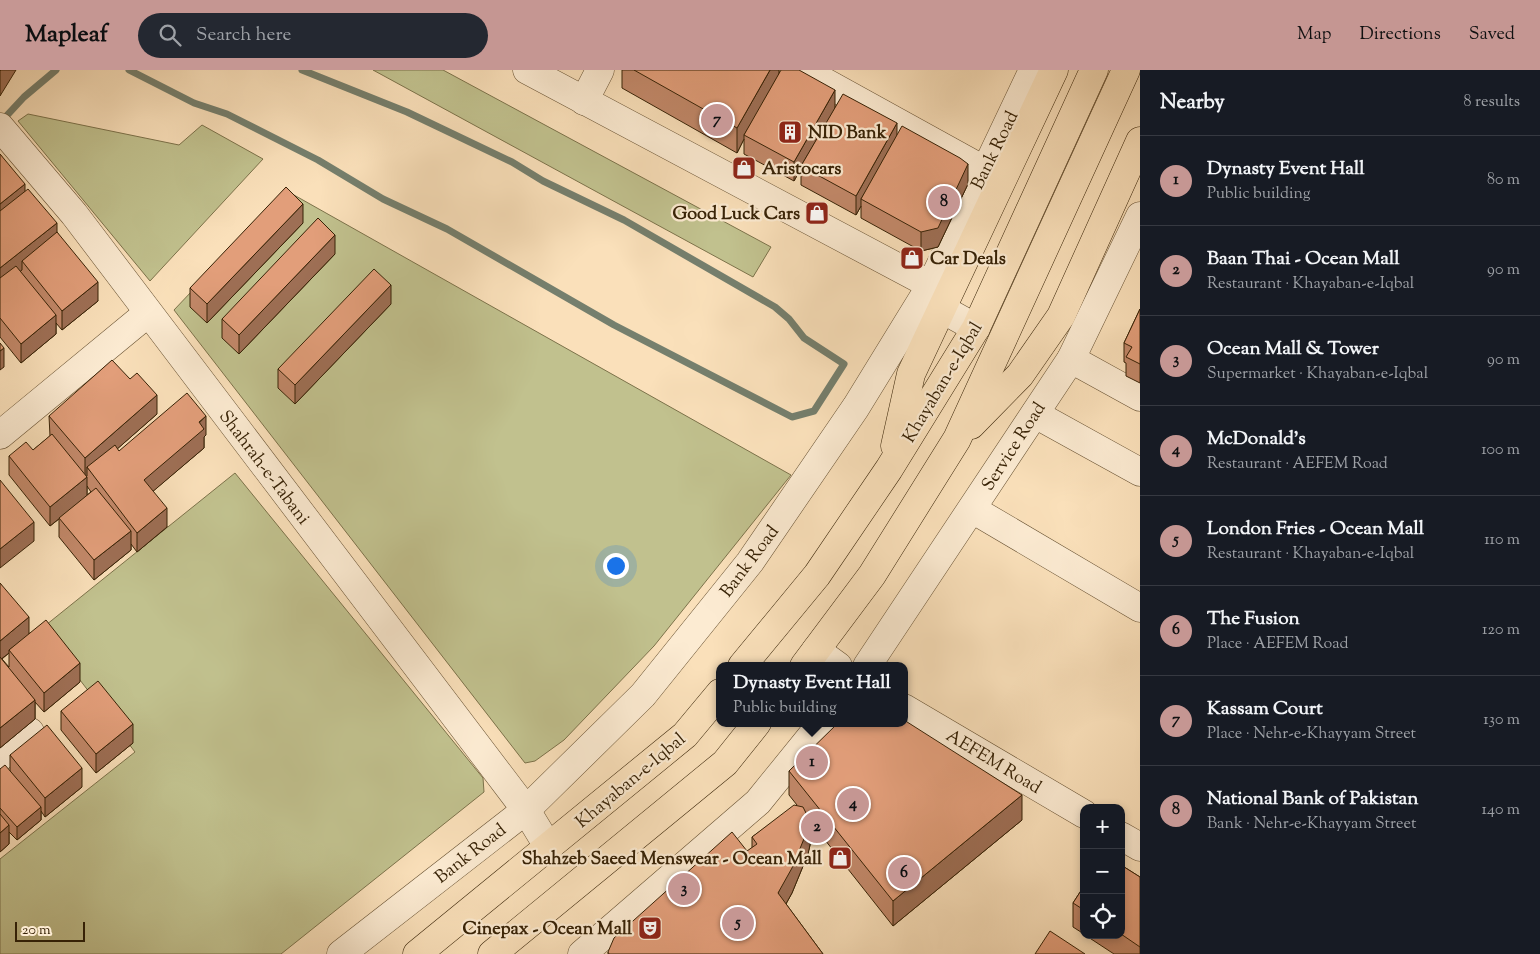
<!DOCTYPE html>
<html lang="en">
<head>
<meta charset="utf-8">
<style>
  :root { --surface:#171b24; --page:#242831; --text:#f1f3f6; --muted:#9ea1a6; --line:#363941; --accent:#c59692 }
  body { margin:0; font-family:"Sorts Mill Goudy",serif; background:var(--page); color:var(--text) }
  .controls { position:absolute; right:15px; bottom:15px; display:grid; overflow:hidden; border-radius:10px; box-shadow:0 2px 8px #0003 }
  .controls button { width:45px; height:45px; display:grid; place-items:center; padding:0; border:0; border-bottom:1px solid var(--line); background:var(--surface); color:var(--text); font:25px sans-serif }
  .scale { position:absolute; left:15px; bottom:12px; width:70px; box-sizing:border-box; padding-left:5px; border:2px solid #372206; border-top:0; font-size:14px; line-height:18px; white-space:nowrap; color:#372206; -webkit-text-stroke:4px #fcebd2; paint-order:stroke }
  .you { position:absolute; left:615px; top:495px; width:18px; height:18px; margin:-12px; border:4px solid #fff; border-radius:50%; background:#1a73e8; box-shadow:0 0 0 8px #1a73e833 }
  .badge { display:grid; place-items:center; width:32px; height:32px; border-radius:50%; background:var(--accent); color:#111; font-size:16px; font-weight:700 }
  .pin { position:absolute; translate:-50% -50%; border:2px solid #fff; box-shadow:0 1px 5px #0006 }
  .popup { position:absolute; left:716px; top:592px; width:192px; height:65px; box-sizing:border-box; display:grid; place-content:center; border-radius:10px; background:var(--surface); filter:drop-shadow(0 1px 4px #0005); font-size:16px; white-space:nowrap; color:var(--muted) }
  .popup b { font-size:19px; color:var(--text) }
  .popup::after { content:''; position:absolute; left:50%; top:100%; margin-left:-10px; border:10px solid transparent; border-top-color:var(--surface) }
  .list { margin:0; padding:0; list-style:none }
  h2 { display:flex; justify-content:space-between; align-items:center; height:65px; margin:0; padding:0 20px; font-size:21px }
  h2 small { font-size:16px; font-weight:400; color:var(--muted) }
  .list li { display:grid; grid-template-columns:32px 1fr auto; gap:15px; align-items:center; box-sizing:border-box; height:90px; padding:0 20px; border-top:1px solid var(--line) }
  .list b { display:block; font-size:19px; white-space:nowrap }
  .list p { margin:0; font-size:16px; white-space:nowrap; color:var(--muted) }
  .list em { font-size:16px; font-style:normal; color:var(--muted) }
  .icon { flex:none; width:28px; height:28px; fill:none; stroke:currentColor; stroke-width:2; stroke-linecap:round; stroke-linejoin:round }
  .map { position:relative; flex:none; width:1140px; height:884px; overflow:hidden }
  header { display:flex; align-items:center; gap:30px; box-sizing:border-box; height:70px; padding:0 25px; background:var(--accent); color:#111 }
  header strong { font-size:24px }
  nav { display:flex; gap:28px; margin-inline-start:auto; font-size:18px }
  .search { width:350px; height:45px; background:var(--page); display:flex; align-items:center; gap:12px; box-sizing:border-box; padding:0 18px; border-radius:28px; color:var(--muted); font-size:19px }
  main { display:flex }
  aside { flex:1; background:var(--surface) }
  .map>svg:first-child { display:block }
  .green { fill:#c1c18e; stroke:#7c724a }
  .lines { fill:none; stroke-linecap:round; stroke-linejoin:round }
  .stream { stroke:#757f6d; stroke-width:7 }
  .minor-casing { stroke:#685233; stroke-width:29 }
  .major-casing { stroke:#372206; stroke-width:29 }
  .minor { stroke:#fcebd2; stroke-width:28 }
  .major { stroke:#fae0ba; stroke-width:28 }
  .wall { fill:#c28869; stroke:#372206; fill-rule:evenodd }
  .shaded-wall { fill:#9e6f55; stroke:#372206 }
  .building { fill:#e29e7a; stroke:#372206 }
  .labels { text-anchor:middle; stroke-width:4.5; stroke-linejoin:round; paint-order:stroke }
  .poi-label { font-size:18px; font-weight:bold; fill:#372206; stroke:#fcebd2; text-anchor:start }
  .street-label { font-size:18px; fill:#372206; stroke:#fcebd2 }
</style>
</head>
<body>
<header>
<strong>Mapleaf</strong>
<div class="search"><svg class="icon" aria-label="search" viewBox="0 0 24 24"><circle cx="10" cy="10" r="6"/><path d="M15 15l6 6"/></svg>Search here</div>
<nav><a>Map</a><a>Directions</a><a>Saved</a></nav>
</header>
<main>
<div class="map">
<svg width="1140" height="884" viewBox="0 0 1140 884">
  <rect width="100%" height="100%" fill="#fae0ba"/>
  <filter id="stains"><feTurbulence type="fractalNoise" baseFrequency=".004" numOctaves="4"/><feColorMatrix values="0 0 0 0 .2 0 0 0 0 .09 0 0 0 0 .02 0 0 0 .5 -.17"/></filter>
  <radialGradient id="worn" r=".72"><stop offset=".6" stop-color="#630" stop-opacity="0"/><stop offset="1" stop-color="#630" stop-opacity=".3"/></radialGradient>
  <!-- green -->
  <g class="green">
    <path d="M373,0H443L771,177L753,207Z"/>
    <path d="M28,44L179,75L202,55L263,89L150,211L18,51Z"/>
    <path d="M294,125L791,405L654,576L564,670L535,691L525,693L174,240L282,126Z"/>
    <path d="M235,403L483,708L484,722L281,884H0V789L135,682L41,559Z"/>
  </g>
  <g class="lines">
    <!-- stream -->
    <g class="stream">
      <path d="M129,0L194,33L227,44L318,90L383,129L447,159L614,255L792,347L814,341L844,294L804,268L789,249L775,237L624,150L543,111L512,92L407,42L302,0"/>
      <path d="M0,53L24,27L56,0"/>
    </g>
    <!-- minor casing -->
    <g class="minor-casing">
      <g id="minor">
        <path d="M527,0L931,215L942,239L976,258"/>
        <path d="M803,0L984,100"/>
        <path d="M584,31L600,0"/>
        <path d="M0,57L74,144L526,740L549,778"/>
        <path d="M1071,289L1140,327"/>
        <path d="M1035,344L1140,402"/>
        <path d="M0,365L148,243"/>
        <path d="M972,439L1140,538"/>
        <path d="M816,580L838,596"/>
        <path d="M867,596L1071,289L1140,146"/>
        <path d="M904,638L1084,744"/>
        <path d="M0,687L30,662"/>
        <path d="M1121,766L1140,777"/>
        <path d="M341,884L526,740L643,625L750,492L856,337L931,215L1033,0"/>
        <path d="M582,884L758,732L822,653"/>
      </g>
    </g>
    <!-- major casing -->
    <g class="major-casing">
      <g id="major">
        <path d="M971,355L1020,305L1061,246L1140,71"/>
        <path d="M895,376L911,304L1054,0"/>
        <path d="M742,596L817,505L889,399L976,258L1094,0"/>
        <path d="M804,596L872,505L957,369L1126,0"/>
        <path d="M417,884L685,665L720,623"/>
        <path d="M492,884L725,693L757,653"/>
      </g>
    </g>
    <!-- minor -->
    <use href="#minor" class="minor"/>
    <!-- major -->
    <use href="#major" class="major"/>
  </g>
  <!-- wall -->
  <g class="wall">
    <path d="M622,0H779V4L835,36L897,66L968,114L938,177L921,181L861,148V136L856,145L801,115V98L794,111L744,84V69L737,83L622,18Z"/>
    <path d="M0,84L25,121L57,162L98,231L62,260L56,253V264L21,293L0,267Z"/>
    <path d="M303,153L207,253L190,237V218Z"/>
    <path d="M335,184L239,284L222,268V249Z"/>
    <path d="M391,234L295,334L278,318V299Z"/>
    <path d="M1140,239V313L1126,306V293L1124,292V273Z"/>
    <path d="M157,344L117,379L119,381L206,365L204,367V378L153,421L167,457L137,482L131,474V480L94,510L59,467V449L50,456L9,405V386L33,380L50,366L49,346ZM87,416L91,422L87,425Z"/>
    <path d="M0,513L29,563L80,612L44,642L35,632V649L0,678ZM9,583V597L2,589Z"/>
    <path d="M61,641L133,673L96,703L61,660Z"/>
    <path d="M10,685L82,717L45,747L41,741V750L17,770L9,762V774L0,782V699L10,701Z"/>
    <path d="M789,701L1022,750L893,856L810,751V775L808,784L792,823L786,834L823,884H608V882L752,778V767L797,735L789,725Z"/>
    <path d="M1121,795L1140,807V884H1114L1085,865H1121Z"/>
    <path d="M1084,816V864L1073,857V833Z"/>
  </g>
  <!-- shaded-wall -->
  <g class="shaded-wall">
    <path d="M1,0H16L0,26V1Z"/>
    <path d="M770,0H779V8L744,65V69L737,83V58Z"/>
    <path d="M835,20V39L801,96V98L794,111V92Z"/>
    <path d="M897,53V72L861,129V136L856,145V126Z"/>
    <path d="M968,94V114L938,177L921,181V162Z"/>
    <path d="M25,114V133L0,154V134Z"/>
    <path d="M303,134V153L207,253V234Z"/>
    <path d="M57,153V172L22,191V200L0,217V198Z"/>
    <path d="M335,165V184L239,284V265Z"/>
    <path d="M98,212V231L62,260V241Z"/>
    <path d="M391,215V234L295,334V315Z"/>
    <path d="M56,245V264L21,293V274Z"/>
    <path d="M4,278V297L0,300V281Z"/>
    <path d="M157,325V344L91,402L87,397V406L85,407V388Z"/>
    <path d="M206,346V365L204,367V378L144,429V410Z"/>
    <path d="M87,407V426L50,456V437Z"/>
    <path d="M167,438V457L137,482V463Z"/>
    <path d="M34,452V471L0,498V479Z"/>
    <path d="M131,461V480L94,510V490Z"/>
    <path d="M29,547V566L9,580V583L0,590V571Z"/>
    <path d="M80,593V612L44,642V623Z"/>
    <path d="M35,630V649L0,678V658Z"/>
    <path d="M133,654V673L96,703V684Z"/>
    <path d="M82,698V717L45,747V728Z"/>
    <path d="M1022,725V750L893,856V831Z"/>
    <path d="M41,737V750L17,770V757Z"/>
    <path d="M810,751V775L808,784L792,823L778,848V823Z"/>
    <path d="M9,755V774L0,782V763Z"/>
  </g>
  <!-- building -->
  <g class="building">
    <path d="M634,0H770L737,58Z"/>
    <path d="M781,0H799L835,20L794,92L744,65Z"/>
    <path d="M843,24L897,53L856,126L801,96Z"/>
    <path d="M902,56L960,88L968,94L938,158L921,162L861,129Z"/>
    <path d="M0,84L25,114L0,134Z"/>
    <path d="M286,117L303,134L207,234L190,218Z"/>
    <path d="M28,119L57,153L0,198V141Z"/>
    <path d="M318,148L335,165L239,265L222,249Z"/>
    <path d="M57,162L98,212L62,241L22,191Z"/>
    <path d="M16,196L56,245L21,274L0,248V208Z"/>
    <path d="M374,199L391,215L295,315L278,299Z"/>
    <path d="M1140,239V294L1126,287L1132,277L1124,273Z"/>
    <path d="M0,273L4,278L0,281Z"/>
    <path d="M112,290L130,309L137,303L157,325L85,388L49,346Z"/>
    <path d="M187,323L206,346L199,352L204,359L144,410L167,438L137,463L87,397L115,375L119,381Z"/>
    <path d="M52,364L87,407L50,437L9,386L26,372L33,380Z"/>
    <path d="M0,410L34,452L0,479Z"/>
    <path d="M96,418L131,461L94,490L59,448Z"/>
    <path d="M0,513L29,547L0,571Z"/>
    <path d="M46,550L80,593L44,623L9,580Z"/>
    <path d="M0,587L35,630L0,658Z"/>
    <path d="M98,611L133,654L96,684L61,641Z"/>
    <path d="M904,650L1022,725L893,831L789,701L838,653H904Z"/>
    <path d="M47,655L82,698L45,728L10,685Z"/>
    <path d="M5,695L41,737L17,757L0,738V699Z"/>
    <path d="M794,735L803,737L810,751L808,759L792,798L778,823L823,884H609L608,882L614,868L732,762L747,781L757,774L752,767Z"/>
    <path d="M0,744L9,755L0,763Z"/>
    <path d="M1121,795L1140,807V877L1121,864Z"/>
    <path d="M1084,816V840L1073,833Z"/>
    <path d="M1050,861L1085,884H1035Z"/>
  </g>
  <!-- icons -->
  <defs>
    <g id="building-square" transform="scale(1.25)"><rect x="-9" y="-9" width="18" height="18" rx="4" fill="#8f2418" stroke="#fcebd2"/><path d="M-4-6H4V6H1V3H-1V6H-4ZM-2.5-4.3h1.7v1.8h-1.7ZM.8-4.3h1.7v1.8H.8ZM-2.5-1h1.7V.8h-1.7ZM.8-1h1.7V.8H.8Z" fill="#fff"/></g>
    <g id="shop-square" transform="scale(1.25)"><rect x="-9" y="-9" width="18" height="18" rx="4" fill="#8f2418" stroke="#fcebd2"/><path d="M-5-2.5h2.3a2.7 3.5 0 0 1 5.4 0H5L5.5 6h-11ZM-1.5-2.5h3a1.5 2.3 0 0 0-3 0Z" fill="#fff"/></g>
    <g id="theatre-square" transform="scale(1.25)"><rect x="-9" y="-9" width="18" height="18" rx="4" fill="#8f2418" stroke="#fcebd2"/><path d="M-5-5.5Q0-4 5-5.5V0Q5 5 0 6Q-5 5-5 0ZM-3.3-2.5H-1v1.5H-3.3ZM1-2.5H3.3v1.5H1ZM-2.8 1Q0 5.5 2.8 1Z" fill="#fff"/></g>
  </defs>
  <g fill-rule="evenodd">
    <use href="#building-square" x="790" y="62"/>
    <use href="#shop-square" x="744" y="98"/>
    <use href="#shop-square" x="817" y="143"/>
    <use href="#shop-square" x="912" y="188"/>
    <use href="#shop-square" x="840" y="788"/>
    <use href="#theatre-square" x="650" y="858"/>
  </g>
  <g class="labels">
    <!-- poi labels -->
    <g class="poi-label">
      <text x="808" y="68">NID Bank</text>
      <text x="762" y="104">Aristocars</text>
      <text x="800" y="149" text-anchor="end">Good Luck Cars</text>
      <text x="930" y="194">Car Deals</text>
      <text x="822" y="794" text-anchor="end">Shahzeb Saeed Menswear - Ocean Mall</text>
      <text x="632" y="864" text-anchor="end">Cinepax - Ocean Mall</text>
    </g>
    <!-- street labels -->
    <g class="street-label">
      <text transform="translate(994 80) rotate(-64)" y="6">Bank Road</text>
      <text transform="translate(942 312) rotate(-59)" y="6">Khayaban-e-Iqbal</text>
      <text transform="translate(1013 376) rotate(-57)" y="6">Service Road</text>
      <text transform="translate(265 397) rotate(53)" y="6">Shahrah-e-Tabani</text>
      <text transform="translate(749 491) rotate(-53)" y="6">Bank Road</text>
      <text transform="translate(994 691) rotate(31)" y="6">AEFEM Road</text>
      <text transform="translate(630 710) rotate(-40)" y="6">Khayaban-e-Iqbal</text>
      <text transform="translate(470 783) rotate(-38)" y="6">Bank Road</text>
    </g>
  </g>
  <rect width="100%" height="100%" filter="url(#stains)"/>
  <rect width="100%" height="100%" fill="url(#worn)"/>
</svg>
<div class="controls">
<button>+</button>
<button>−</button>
<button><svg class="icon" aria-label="locate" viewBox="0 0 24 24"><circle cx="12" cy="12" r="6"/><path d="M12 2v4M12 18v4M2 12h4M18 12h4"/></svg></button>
</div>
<div class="scale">20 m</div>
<div class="you"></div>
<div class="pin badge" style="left:812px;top:692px">1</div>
<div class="popup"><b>Dynasty Event Hall</b>Public building</div>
<div class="pin badge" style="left:817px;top:757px">2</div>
<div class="pin badge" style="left:684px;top:819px">3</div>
<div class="pin badge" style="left:853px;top:734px">4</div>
<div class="pin badge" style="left:738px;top:853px">5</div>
<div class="pin badge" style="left:904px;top:803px">6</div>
<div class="pin badge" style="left:717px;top:50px">7</div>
<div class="pin badge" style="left:944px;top:132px">8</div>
</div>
<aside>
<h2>Nearby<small>8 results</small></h2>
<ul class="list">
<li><span class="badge">1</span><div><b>Dynasty Event Hall</b><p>Public building</p></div><em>80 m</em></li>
<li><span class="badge">2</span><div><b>Baan Thai - Ocean Mall</b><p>Restaurant · Khayaban-e-Iqbal</p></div><em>90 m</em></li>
<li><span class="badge">3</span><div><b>Ocean Mall &amp; Tower</b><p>Supermarket · Khayaban-e-Iqbal</p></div><em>90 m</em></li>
<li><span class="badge">4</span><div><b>McDonald's</b><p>Restaurant · AEFEM Road</p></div><em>100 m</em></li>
<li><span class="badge">5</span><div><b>London Fries - Ocean Mall</b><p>Restaurant · Khayaban-e-Iqbal</p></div><em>110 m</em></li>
<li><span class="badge">6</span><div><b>The Fusion</b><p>Place · AEFEM Road</p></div><em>120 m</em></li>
<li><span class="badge">7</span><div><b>Kassam Court</b><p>Place · Nehr-e-Khayyam Street</p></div><em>130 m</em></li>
<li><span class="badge">8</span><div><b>National Bank of Pakistan</b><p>Bank · Nehr-e-Khayyam Street</p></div><em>140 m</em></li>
</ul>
</aside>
</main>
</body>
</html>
